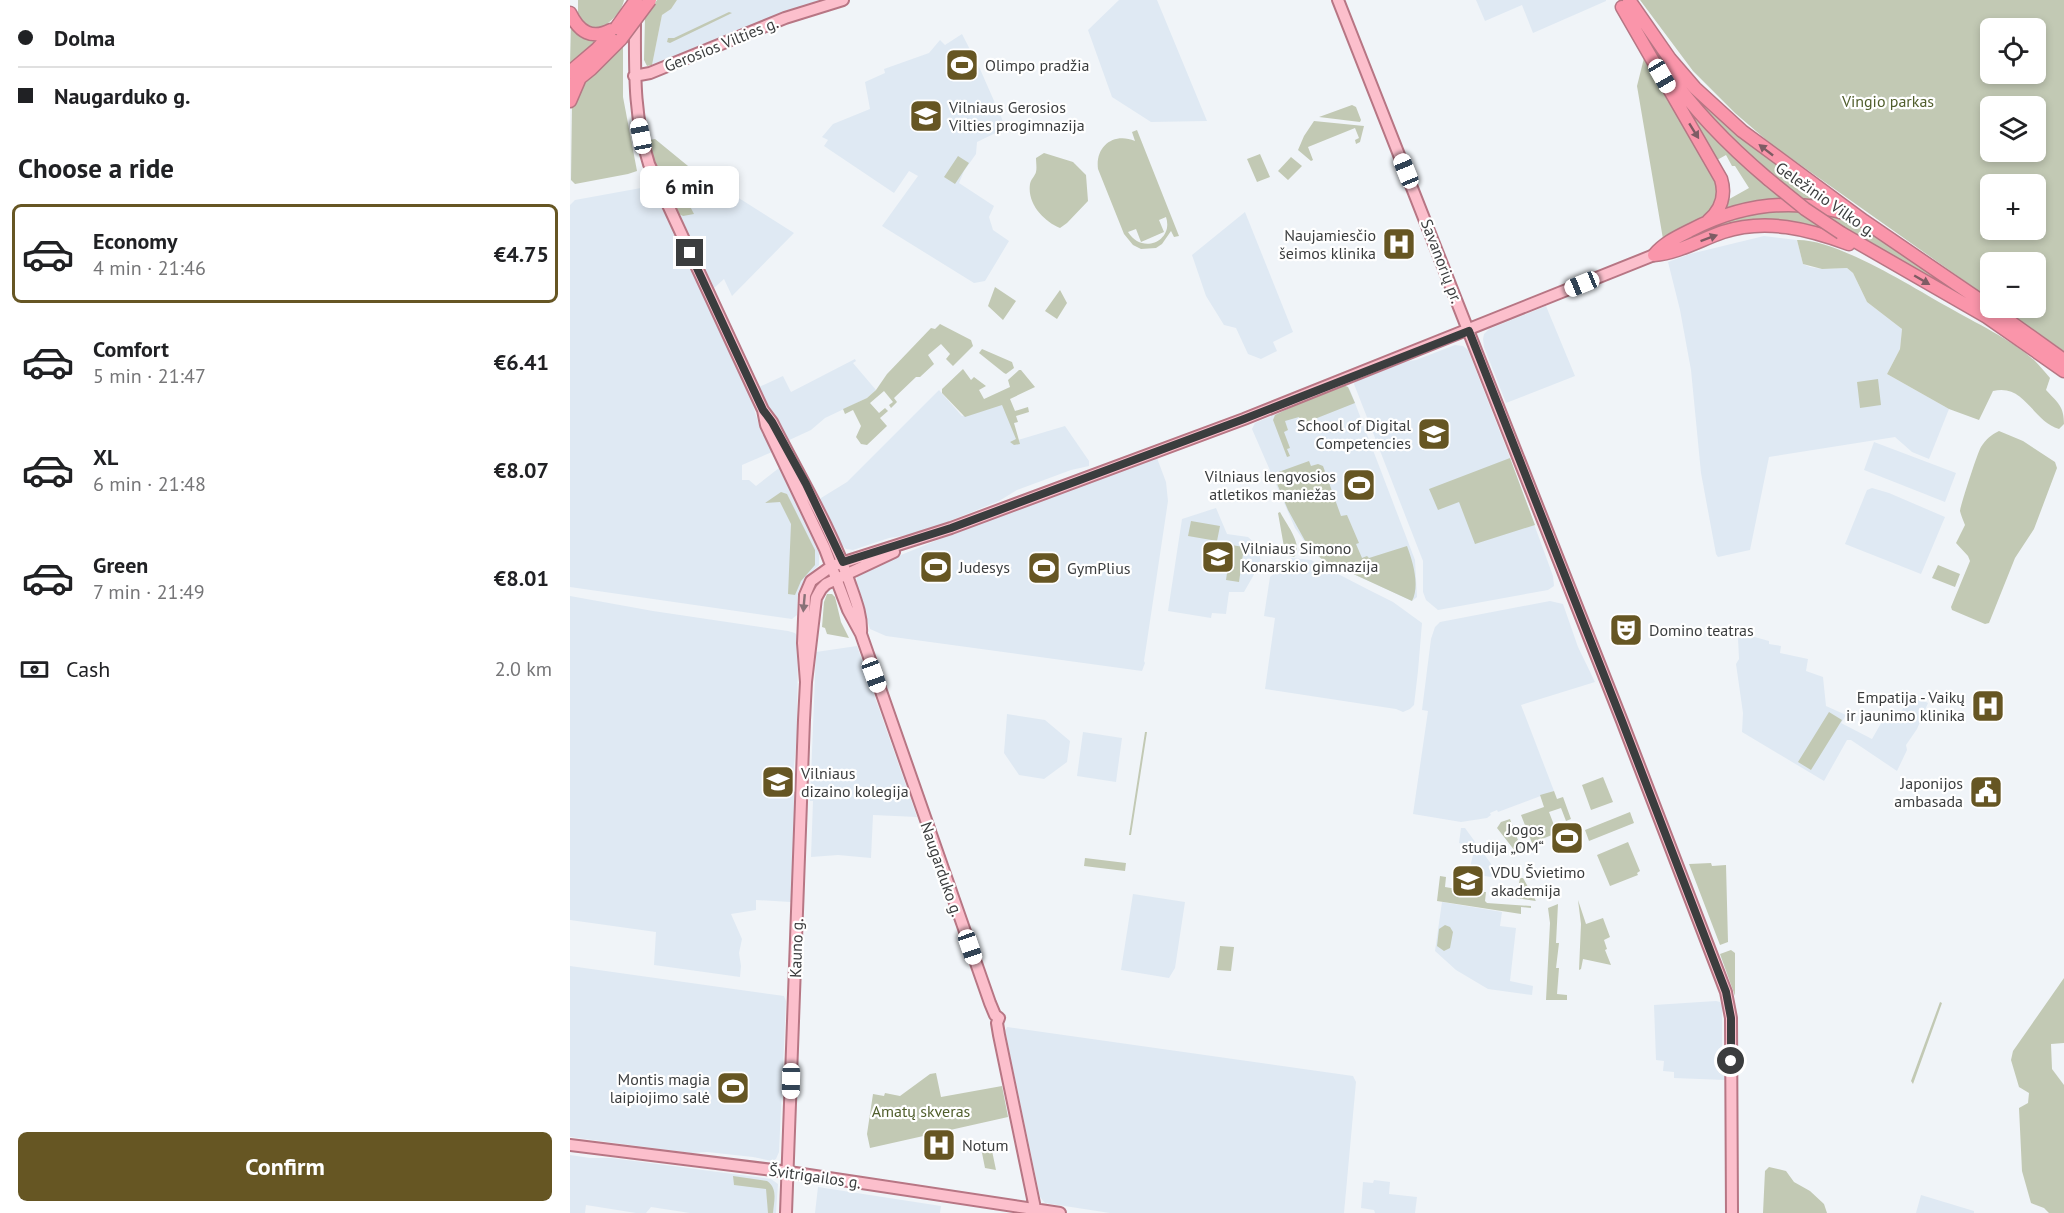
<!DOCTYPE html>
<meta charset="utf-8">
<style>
:root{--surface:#fff;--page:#f2f2f2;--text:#202124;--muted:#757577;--line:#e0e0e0;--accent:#665623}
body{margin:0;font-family:"PT Sans",sans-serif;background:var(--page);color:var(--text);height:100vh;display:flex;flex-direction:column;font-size:22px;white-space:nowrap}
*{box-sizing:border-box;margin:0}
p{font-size:20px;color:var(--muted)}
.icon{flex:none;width:33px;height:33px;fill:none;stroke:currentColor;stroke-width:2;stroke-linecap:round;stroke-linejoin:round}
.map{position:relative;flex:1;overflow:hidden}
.sheet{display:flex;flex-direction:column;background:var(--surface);width:570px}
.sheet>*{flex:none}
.banner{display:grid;align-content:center;height:132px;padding:0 18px;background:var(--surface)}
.buttons{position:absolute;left:1410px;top:18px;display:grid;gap:12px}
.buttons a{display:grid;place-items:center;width:66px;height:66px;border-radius:9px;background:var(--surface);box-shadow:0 3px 9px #0003;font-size:30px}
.end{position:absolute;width:27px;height:27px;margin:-14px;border:8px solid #3b3d3e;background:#fff;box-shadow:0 0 0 3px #fff}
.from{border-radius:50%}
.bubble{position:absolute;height:42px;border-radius:9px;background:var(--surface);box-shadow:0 3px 9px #0003;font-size:20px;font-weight:600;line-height:42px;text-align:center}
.car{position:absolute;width:18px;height:36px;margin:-18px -9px;border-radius:8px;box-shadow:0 0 4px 2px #0007;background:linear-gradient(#fff 24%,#345 0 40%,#fff 0 76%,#345 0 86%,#fff 0)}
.banner b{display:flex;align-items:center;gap:21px;height:57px;font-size:22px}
.banner b+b{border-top:2px solid var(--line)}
.banner i{width:15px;height:15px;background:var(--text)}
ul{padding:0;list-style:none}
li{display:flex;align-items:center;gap:18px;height:99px;margin:0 12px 9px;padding:0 6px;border:3px solid transparent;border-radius:9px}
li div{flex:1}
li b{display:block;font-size:22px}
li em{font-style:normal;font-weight:600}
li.selected{border-color:var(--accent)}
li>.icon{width:54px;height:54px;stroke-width:1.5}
h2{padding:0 18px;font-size:27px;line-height:72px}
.pay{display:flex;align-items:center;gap:15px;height:66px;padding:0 18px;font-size:22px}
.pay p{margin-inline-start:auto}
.cta{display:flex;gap:12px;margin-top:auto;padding:12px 18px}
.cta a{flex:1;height:69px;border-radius:9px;background:var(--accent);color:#fff;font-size:24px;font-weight:600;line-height:69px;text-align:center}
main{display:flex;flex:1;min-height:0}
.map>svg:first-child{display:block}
.built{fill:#dfe9f3}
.green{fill:#c2c9b4;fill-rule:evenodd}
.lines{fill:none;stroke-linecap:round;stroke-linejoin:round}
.major-casing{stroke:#b77684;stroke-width:14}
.highway-casing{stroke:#b77684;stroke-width:15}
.major{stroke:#fcbfcc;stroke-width:10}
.highway{stroke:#fa95aa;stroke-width:12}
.highway-bridge-casing{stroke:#b77684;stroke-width:15;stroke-linecap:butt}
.highway-bridge{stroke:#fa95aa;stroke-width:12}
.oneway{fill:#7e5c64}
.oneway2{fill:#887177}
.route{stroke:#3b3d3e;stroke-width:8}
.labels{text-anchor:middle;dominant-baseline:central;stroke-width:4.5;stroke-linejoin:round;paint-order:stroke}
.street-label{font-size:16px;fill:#3b3d3e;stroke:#fff}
.poi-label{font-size:16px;fill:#3b3d3e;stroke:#fff;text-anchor:start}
.park-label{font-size:16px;fill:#505e2c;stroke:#fff}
</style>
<main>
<section class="sheet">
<div class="banner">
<b><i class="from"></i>Dolma</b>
<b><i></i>Naugarduko g.</b>
</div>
<h2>Choose a ride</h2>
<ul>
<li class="selected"><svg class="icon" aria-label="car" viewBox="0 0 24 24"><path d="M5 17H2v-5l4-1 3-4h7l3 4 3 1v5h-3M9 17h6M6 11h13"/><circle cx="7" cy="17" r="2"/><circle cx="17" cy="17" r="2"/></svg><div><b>Economy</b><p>4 min · 21:46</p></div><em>€4.75</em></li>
<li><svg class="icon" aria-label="car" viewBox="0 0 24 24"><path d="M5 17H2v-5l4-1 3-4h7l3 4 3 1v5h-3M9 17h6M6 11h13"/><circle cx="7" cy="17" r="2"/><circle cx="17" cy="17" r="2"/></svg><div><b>Comfort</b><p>5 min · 21:47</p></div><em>€6.41</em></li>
<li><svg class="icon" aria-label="car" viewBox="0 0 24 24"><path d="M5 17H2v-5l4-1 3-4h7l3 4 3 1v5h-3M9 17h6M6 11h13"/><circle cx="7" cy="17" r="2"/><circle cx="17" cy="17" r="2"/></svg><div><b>XL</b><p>6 min · 21:48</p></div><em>€8.07</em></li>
<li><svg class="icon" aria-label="car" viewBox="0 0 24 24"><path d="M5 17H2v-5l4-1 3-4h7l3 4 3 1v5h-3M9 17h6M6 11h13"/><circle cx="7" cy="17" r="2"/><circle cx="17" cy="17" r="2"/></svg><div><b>Green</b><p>7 min · 21:49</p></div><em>€8.01</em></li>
</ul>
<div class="pay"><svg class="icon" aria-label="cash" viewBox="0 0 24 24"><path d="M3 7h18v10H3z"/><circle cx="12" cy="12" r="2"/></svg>Cash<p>2.0 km</p></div>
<div class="cta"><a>Confirm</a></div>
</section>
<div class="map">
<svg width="1494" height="1213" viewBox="0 0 1494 1213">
<rect width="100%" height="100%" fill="#f0f4f8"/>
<path class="built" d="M107,0H265L81,69L92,15L101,9Z
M549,0H587L637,121L581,122L542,97L518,30Z
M906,0H1036V1L963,33L952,5L915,21Z
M392,34L410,69L436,128L407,142L406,154L394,171L389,183L424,206L419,217L423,230L439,241L415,281L404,283L312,226L348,176L339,171L324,193L254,146L258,140L252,137L263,124L300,109L295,82L315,73L314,69L359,53L370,40L375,45Z
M85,139L115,164L224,233L162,296L154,279L144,288L86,163L80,143V140Z
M71,188L83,191L89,201L181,399L189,425L202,452L172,465V480H179L186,486L209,468L249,552V565L237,576L228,592L227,615L222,619L0,587V205L5,200Z
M675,212L723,332L703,342L707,351L691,359L678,354L666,328L654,325L636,296L622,255Z
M1194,236L1227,240L1233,264L1240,267L1252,269L1277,268L1283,273L1297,302L1332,329L1330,349L1317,374L1379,409L1359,459L1342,452L1325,437L1199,457L1180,550L1148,557L1146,554L1131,473L1121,370L1110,310L1098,262L1120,254Z
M976,306L1005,376L936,403L914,347L913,339L914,334L919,329Z
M885,345L893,346L898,350L940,458L983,576L984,586L978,590L868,610L856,600L853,592V561L784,384L785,381L832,362L846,360Z
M285,359L286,361L283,363L306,390L297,398L255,418L241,430L215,442L189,387L213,376L221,392Z
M773,385L778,387L780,390L845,560L847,597L842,601L753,560L739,548L725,528L682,429L685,423Z
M369,390L392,416L432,403L448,440L495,426L519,461V466L501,470L447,490L429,501L350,533L319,538L283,550L276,549L270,543L250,501L251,498L277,482Z
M1304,442L1386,473L1375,502L1294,470Z
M587,458L596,482L598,501L574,661L575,663L572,671L316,636L300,629L286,587L287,577L292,571L370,539Z
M1302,488L1319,493L1375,517L1351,574L1275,544L1297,490Z
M646,508L657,534L678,537L689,547L691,566L686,571L674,592H659L656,614L642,613L641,618L598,611L612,519Z
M722,558L741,560L799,590L823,602L852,623L848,671L844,705L840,709L833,712L826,709L695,689L705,618L694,616L700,577Z
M0,596L83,611L218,631L225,633L228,637L227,736L223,774L225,798L221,902L186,900V910L161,914L172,939L169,953L171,966L170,977L84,965L86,932L0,920Z
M980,601L993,604L1008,647L1025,682L951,705L984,791L928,812L927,810L920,813L921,815L917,818L891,822L843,814L858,711L852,710L861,639L865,627L870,622Z
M1181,636L1199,641V644L1211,646L1210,653L1238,659L1236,671L1253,677L1256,706L1276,715L1271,723L1302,739L1318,711L1331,713L1339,694L1358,703L1347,729L1336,745L1337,750L1327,771L1281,740H1277L1254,781L1172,732L1173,713L1166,664L1169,659L1168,638Z
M287,646L347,817L303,815L301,858L268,855L241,857L243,801H240L246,652Z
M437,714L475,720L500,741L497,762L474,779L449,775L434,753Z
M513,732L552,738L546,782L507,776Z
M891,828H895L927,872L926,875H922L921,877L903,874V872L899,871L903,855L895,853L896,845L889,843Z
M563,894L615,902L605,968L599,978L551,970Z
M872,902L932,912L930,926L946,928L940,981L963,986L962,995L918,989L886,970L865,951Z
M0,966L214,996L216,1001L209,1152L206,1159L202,1161L183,1157L137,1152L121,1153L0,1137Z
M1146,1001L1150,1002L1152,1006V1071L1155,1073V1080L1104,1078V1072L1093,1071L1094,1061L1086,1060L1084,1005Z
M437,1027L783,1076L786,1082L774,1213H540L475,1203L470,1197L435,1031Z
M0,1155L20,1158H41L201,1179L208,1184L206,1213H120L81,1207L76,1213H66L16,1205L15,1213H0Z
M804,1180L820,1182L819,1194L847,1197L845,1213H805L804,1210L791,1208L793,1182L803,1183Z
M248,1187L371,1206L370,1213H245Z
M1351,1195L1404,1211V1213H1346Z"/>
<path class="green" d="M8,0H54C52,12 39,24 28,30L14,26L8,15Z
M87,0H107L101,9L92,15L82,65L77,66L74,60L75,17Z
M1052,0H1055L1093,55L1270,207L1233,201L1183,162L1103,77L1070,30Z
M1070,0H1494V351L1432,308H1466V262H1420V299L1201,144L1165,113L1123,71ZM1420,28H1466V74H1420ZM1420,106H1466V152H1420ZM1466,184V230H1420V184Z
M159,12L162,13L100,43L97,42L98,38H104Z
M1,23L32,38L0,66Z
M53,44V97L67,171L58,174L5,184L1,180L2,103L9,87Z
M1075,54L1149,186L1145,209L1133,218L1093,239L1067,86Z
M1109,96L1213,196L1212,198L1215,201L1182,202L1150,210L1154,202L1179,188L1165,166H1162L1156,155L1147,160Z
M782,105L786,107L791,120L790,122L749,117Z
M744,121L794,126L790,142L786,144L785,140L789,138L785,128L738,147L743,160L741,161L728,150L734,136Z
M567,130L609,236L604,237L601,231L592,244L586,248L571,249L563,245L554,234L528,169C525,146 544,132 565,141L562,132ZM596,217C604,241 572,255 558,232L566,229L571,242L594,232L589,220Z
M85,139L118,166L103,173L124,214L113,216L109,214C100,194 80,162 80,140Z
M474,153L503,162L516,175L518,201L497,223L490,228C474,221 457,204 460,184C461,179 465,176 466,172C467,168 466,162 466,158Z
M690,154L700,177L687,182L677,159Z
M388,156L399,163L385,184L374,177Z
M721,157L732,166L718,180L708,171Z
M1226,209L1271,236L1208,221L1096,250L1140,225L1179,211Z
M1246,211L1280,219L1426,318Z
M1227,240C1267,239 1342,287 1378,307C1404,322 1444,341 1465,361C1470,366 1475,372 1480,378L1476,390C1488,403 1494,406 1494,424L1489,429C1462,421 1455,383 1423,391L1409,420L1379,409L1317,374L1330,349L1332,329L1297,302L1283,273L1277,268L1252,269L1233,264Z
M425,287L446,301L433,320L418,306Z
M490,290L497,303L487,319L475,311Z
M370,324L401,340L403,346L383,366L376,359L380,354L371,344L358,355L364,364L350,377H346L324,398L327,402L321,408L319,405L323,402L314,391L300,403L309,413L315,408L318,411L310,418L317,426L297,445L291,444L286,437L291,426L283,410L275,414L273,409L297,398L306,390L317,374L361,328L365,329Z
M412,349L442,362L444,368L436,374L434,373L409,353Z
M393,369L401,380L404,377L416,386L409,390L414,399L440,387L438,380L449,370H451L465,387L440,399L445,411L458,407L459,412L446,416L448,422L444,423L450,444L444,445L440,442L446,439L432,405L395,417L372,393V389Z
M1308,379L1311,405L1290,408L1287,382Z
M773,385L778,387L785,403L732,424L729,417L715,421L718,430L714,432L720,448L717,449L720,456L717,457L703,420L705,415L736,400Z
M1429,431L1453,441L1485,462L1487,468L1464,529L1445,558L1419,623L1415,624L1382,610L1381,607L1400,561L1398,556L1386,543L1395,525C1393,520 1391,515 1390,511C1390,507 1408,451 1411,447C1416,439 1421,435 1429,431Z
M940,458L965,525L905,544L889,502L868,510L859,489Z
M739,461L741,466L748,464L753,466L771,516L777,515L789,543L786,544L792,558L797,556L799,558L837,546C843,562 850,586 842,601L753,560L739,548L718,510L703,474Z
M211,492L217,494L245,550V565L231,581L225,595L218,594L221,524L210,502L195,503Z
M710,512C716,524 734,545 724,557L719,556L714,547L708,513Z
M621,521L650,526L647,541L618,536Z
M661,545L674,547L669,582L656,580Z
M1368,565L1390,574L1385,587L1362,578Z
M257,594H262L265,597L271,622L279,638L257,634L255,628L252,627L254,602Z
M1259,712L1272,720L1241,770L1228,762Z
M575,732H577L561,835H559Z
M1033,777L1043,802L1021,810L1012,785Z
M984,791L987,799L993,797L1001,819L996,821L991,808L979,812L987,833L962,843L951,815L974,807L970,795Z
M1060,812L1064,823L1019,841L1015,830Z
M940,819L951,848L945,851L927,828L931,822Z
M1058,842L1070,871L1067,873L1068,875L1040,886L1027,855Z
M515,858L556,863L555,871L514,866Z
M1141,863L1142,866L1156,865L1158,942L1150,945L1119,864Z
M870,876L876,877L875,887L898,891L899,885L914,888L913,892H916L915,901L917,903L961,906V908L951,907V914L867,901Z
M950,878H953L966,901L946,898Z
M1008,900L1016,924L1033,918L1040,937L1034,940L1037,949L1035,950L1041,965L1013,959L1011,969L1009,970L1011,924Z
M988,904L986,943H989L986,968H989L987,994L997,995V1000H976L980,923L978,908Z
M875,925L880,927L883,932L880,948L874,951L867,946L869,929Z
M650,946L664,947L661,971L647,970Z
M1161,950L1165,953V996L1150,954Z
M1494,978V1043L1481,1044L1482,1069L1494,1085V1213H1479L1474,1208L1461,1203L1452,1171L1449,1108L1458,1103L1459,1093L1449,1087L1441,1060L1443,1051Z
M1370,1002L1372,1003L1343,1084L1341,1081Z
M366,1073L371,1097L432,1086L438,1117L300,1148L297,1134L303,1094L314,1096L315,1093L330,1096L360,1074Z
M421,1146L426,1170L415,1168L411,1148Z
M1199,1167L1216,1171L1224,1182L1240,1191L1254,1204L1257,1213H1193L1195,1171Z
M163,1176L197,1181C208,1188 204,1201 203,1213H198L196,1189L164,1185Z"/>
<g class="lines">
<g class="major-casing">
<path id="major" d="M768,0L1052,721L1156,992L1161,1018L1162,1213
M65,18C65,69 63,114 79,164L193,410L202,422C229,476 261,527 280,584C286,601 292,616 291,633
M64,76L80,73L215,18L273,0
M193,410L196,425L255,549L278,610L291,634L420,1003L425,1015L429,1018L427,1023L429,1035L466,1213
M236,682L233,643L235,595L241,581L262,566L381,528L674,419L1084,255
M0,1145L219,1172L490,1213
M216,1213L234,720L236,682L246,598L251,589L256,584L324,552"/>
</g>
<g class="highway-casing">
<path id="highway" d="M1059,0L1100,59L1125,88L1172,131L1294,221L1420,307
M1052,7L1151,179C1156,195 1151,210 1138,221
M0,13C9,32 22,40 41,30
M1096,70C1125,112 1159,146 1198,179
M0,72L27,49L46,28
M0,86L21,69L51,39
M0,101L9,80
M1271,233L1417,317L1494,371
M1084,255C1108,253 1130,240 1153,232C1196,218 1238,229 1279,244
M1084,255C1094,243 1107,237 1121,230C1173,203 1225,197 1281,215
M1421,308L1494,360"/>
</g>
<use href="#major" class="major"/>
<use href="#highway" class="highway"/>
<g class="highway-bridge-casing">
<path id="highway-bridge" d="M46,28L66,0
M51,39L80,0
M1198,179L1235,209L1271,233"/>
</g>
<use href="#highway-bridge" class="highway-bridge"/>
</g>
<defs><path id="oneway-solid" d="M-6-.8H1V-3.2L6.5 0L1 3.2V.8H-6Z" transform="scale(1.5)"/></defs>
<g class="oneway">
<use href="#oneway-solid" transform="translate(1124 131) rotate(58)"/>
<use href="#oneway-solid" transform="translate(1196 150) rotate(-142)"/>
<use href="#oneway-solid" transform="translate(1139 238) rotate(-20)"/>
<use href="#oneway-solid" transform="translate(1352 280) rotate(30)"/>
</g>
<use class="oneway2" href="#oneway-solid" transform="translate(234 603) rotate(95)"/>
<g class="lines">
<path class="route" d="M120,253L193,410L202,422L236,484L273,562L381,528L674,419L899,331L1052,721L1156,992L1161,1018V1061"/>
</g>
<defs>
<g id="stadium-square" transform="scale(1.725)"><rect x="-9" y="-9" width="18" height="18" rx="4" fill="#665623" stroke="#fff"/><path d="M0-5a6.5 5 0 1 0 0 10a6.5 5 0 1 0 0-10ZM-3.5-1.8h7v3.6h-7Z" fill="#fff"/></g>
<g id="school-square" transform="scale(1.725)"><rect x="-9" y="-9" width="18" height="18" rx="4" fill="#665623" stroke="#fff"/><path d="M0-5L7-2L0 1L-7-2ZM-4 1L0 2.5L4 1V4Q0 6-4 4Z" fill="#fff"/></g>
<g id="hospital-square" transform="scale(1.725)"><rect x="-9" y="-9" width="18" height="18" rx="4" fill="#665623" stroke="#fff"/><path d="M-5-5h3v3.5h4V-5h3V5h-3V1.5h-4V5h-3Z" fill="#fff"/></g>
<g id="university-square" transform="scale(1.725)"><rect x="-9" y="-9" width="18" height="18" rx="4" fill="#665623" stroke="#fff"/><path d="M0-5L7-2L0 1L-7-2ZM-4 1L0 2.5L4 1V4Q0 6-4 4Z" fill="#fff"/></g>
<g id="theatre-square" transform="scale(1.725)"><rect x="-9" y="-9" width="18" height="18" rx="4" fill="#665623" stroke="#fff"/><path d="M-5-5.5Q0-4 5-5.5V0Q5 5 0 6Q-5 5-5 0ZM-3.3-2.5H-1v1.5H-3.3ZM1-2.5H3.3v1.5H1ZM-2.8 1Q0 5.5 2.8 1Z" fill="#fff"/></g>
<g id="civic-square" transform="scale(1.725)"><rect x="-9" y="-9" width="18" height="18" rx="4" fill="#665623" stroke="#fff"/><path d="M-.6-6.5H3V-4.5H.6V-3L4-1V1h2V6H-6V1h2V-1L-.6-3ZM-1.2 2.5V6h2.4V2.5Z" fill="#fff"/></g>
</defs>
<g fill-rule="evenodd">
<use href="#stadium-square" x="392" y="65"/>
<use href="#school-square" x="356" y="116"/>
<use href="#hospital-square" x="829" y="244"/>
<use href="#university-square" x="864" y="434"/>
<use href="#stadium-square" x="789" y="485"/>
<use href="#school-square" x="648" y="557"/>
<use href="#stadium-square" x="366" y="567"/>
<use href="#stadium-square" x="474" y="568"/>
<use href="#theatre-square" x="1056" y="630"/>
<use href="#hospital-square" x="1418" y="706"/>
<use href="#university-square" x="208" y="782"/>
<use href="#civic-square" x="1416" y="792"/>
<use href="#stadium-square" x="997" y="838"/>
<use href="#university-square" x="898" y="881"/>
<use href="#stadium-square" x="163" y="1088"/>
<use href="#hospital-square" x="369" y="1145"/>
</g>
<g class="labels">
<g class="street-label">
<text transform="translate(151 44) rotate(-22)">Gerosios Vilties g.</text>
<text transform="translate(1256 199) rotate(35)">Geležinio Vilko g.</text>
<text transform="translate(872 261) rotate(69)">Savanorių pr.</text>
<text transform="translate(372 869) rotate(71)">Naugarduko g.</text>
<text transform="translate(226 948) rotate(-88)">Kauno g.</text>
<text transform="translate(245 1176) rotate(8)">Švitrigailos g.</text>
</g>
<g class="poi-label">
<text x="415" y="65">Olimpo pradžia</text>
<text x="379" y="107">Vilniaus Gerosios<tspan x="379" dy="18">Vilties progimnazija</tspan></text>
<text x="806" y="235" text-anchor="end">Naujamiesčio<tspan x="806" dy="18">šeimos klinika</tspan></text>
<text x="841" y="425" text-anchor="end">School of Digital<tspan x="841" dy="18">Competencies</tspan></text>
<text x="766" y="476" text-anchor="end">Vilniaus lengvosios<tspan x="766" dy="18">atletikos maniežas</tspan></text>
<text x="671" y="548">Vilniaus Simono<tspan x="671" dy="18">Konarskio gimnazija</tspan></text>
<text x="389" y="567">Judesys</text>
<text x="497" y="568">GymPlius</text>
<text x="1079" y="630">Domino teatras</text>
<text x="1395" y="697" text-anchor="end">Empatija - Vaikų<tspan x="1395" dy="18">ir jaunimo klinika</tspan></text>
<text x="231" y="773">Vilniaus<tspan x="231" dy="18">dizaino kolegija</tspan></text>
<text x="1393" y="783" text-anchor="end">Japonijos<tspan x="1393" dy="18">ambasada</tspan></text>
<text x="974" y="829" text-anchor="end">Jogos<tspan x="974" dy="18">studija „OM“</tspan></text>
<text x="921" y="872">VDU Švietimo<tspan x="921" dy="18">akademija</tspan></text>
<text x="140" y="1079" text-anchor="end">Montis magia<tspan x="140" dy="18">laipiojimo salė</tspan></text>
<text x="392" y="1145">Notum</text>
</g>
<g class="park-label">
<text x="1318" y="101">Vingio parkas</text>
<text x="351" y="1111">Amatų skveras</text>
</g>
</g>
</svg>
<div class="buttons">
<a><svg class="icon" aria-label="locate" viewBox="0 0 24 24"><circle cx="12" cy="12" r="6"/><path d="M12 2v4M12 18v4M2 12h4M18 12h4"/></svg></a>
<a><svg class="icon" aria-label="layers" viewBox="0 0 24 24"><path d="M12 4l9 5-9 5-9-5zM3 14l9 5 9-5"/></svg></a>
<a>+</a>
<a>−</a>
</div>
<i class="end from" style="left:1161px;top:1061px"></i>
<i class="end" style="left:120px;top:253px"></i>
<div class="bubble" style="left:70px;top:166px;width:99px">6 min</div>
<i class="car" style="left:1092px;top:76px;rotate:150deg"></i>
<i class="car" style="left:71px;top:136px;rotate:349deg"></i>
<i class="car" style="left:836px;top:171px;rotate:338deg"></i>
<i class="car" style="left:1012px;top:284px;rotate:248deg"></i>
<i class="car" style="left:304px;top:675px;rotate:160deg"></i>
<i class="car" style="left:400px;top:947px;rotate:161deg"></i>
<i class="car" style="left:221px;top:1081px;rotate:181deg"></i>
</div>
</main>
